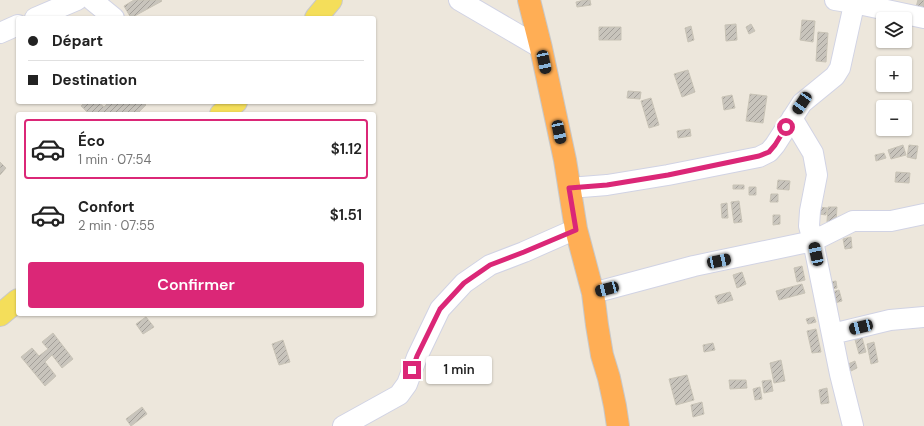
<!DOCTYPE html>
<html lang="fr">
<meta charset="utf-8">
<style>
:root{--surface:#fff;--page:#f2f2f2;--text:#222;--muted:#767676;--line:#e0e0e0;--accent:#db2777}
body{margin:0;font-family:"DM Sans",sans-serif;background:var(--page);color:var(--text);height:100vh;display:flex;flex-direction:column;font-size:15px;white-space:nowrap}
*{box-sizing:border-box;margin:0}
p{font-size:13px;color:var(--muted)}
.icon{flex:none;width:22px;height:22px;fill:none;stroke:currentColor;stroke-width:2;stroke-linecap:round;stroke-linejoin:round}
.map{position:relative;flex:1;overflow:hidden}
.details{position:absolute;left:16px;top:112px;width:360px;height:204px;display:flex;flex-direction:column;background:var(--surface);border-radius:4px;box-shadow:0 1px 3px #0004}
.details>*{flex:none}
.banner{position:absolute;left:16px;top:16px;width:360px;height:88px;border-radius:4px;box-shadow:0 1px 3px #0004;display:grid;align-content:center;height:88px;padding:0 12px;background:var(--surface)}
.fabs{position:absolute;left:876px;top:12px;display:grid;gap:8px}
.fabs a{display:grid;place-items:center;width:36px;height:36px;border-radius:4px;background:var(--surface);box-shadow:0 1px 3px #0004;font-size:20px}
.end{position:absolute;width:18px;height:18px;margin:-9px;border:5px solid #db2777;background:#fff;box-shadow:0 0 0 2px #fff}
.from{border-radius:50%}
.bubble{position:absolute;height:28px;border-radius:4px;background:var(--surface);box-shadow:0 1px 3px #0004;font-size:13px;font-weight:600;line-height:28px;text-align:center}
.car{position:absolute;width:12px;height:24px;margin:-12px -6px;border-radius:5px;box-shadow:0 0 3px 1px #0007;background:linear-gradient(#222 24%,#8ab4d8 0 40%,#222 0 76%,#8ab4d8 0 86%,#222 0)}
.banner b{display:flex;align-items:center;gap:14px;height:38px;font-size:15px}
.banner b+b{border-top:1px solid var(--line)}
.banner i{width:10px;height:10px;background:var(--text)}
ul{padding:7px 0 0;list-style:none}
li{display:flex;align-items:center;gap:12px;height:60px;margin:0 8px 6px;padding:0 4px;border:2px solid transparent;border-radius:4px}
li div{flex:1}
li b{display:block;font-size:15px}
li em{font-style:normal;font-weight:600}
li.selected{border-color:var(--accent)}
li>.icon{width:36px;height:36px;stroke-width:1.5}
.cta{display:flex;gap:8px;margin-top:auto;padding:8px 12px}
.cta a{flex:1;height:46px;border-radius:4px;background:var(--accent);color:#fff;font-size:16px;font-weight:600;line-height:46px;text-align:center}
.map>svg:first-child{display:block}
.building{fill:url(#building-hatch);stroke:#c8c3b6}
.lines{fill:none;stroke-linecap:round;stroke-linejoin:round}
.minor-casing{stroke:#d1d3e4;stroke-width:22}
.major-casing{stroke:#c8c8c8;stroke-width:24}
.highway-casing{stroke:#c8c8c8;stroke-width:24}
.minor{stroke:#fff;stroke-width:20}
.major{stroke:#f4de5a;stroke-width:22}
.highway{stroke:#ffae55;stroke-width:22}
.route{stroke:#db2777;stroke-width:5}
</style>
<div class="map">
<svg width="924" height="426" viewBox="0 0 924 426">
<defs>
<pattern id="building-hatch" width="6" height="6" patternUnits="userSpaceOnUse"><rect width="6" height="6" fill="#c8c4bc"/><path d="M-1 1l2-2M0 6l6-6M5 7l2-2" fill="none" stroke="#a39f99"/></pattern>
</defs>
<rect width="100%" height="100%" fill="#ede7dc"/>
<path class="building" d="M134,0H161L162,1L131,18L124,6Z
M585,0H590L591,5L577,7L576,2Z
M918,0H924V9L916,7Z
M802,20L815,21L813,42L800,40Z
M736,24L737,40L726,41L725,25Z
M751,24L755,31L749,34L746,27Z
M691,26L694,40L688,42L685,28Z
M599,27H621V40H599Z
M818,32L828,33L826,62L816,61Z
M688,70L695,92L682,97L674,74Z
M628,91L641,92L640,99L627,98Z
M750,94L767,96L763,123L746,121Z
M732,95L735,108L724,110L722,97Z
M651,98L659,125L649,128L641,101Z
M85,102H98L104,107L109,102H143L146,105L137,114H89L81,106Z
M690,129L691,136L678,138L677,131Z
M903,145L906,155L891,159L888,150Z
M909,145L918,146L916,159L907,157Z
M884,153L886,158L876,161L875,155Z
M0,162L6,168L0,175Z
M896,172L910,173L909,183L895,182Z
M778,180L790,181L789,190L777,189Z
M733,185H744V189H733Z
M749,187H756V195H749Z
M771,194H778V202H770Z
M739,201L742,222L734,223L731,202Z
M727,203L728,218H722L721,204Z
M819,207L827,208L826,215L819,214Z
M828,207H837L836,222H827Z
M773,215H780V224L773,225Z
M851,237L852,248L845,249L843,239Z
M802,266L805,280L797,282L794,268Z
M742,272L746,284L737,288L733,275Z
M836,281L837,288L826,290L825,283Z
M802,284L805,293L779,300L776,291Z
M839,290L842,301L831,304L828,293Z
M730,292L733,300L718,304L715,296Z
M146,317L154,327L143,334L136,324Z
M814,317L816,322L808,324L806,319Z
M816,329L821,352L812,353L807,331Z
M53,333L73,359L62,368L52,355L45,362L56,376L45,386L21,357L32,348L39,356L48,349L42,342Z
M861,334L866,352L859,354L854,336Z
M283,340L290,362L279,365L272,344Z
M874,342L878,362L871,364L867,344Z
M713,343L715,350L704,352L703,345Z
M781,360L785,381L774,383L770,363Z
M855,361L857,368L851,371L848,364Z
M687,375L694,400L676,405L669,379Z
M729,380H746L747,388L730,389Z
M771,380L773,391L764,393L762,381Z
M760,387L762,399L755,400L753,389Z
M827,388L829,403L821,404L819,390Z
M702,402L704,414L693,417L691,405Z
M142,407L147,414L131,426L126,419Z"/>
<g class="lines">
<g class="minor-casing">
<path id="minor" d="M92,0L114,18
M459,0L541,48
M835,0L854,3L924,18
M35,18L77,0
M0,33L18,25
M792,118L813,153L817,175L810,211L809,226L813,241L840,374L853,426
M569,188L607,185L668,175L759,157L769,152L775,145L802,103L835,76L840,68L855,0
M593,293L694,266L813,241L853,221H891L924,214
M832,334L890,320L924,317
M343,426L399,395L407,384L417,357L440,309L464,283L490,265L524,252L576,229"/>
</g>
<g class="major-casing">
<path id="major" d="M316,18L331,0
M221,114L236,102
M0,315L18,300"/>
</g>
<g class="highway-casing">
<path id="highway" d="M529,0L541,48L565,160L576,229L593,293L597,325L602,355L609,378L615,406L618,426"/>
</g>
<use href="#minor" class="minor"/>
<use href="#major" class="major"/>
<use href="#highway" class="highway"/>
</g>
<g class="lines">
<path class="route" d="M412,370L417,356L440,309L464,283L490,265L524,252L576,230L569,188L607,185L668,175L759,156L769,152L775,145L786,127"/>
</g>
</svg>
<div class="fabs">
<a><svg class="icon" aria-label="layers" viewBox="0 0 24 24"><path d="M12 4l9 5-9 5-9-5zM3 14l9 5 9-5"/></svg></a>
<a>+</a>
<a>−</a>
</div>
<i class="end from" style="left:786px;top:127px"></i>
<i class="end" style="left:412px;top:370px"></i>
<div class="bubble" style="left:426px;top:356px;width:66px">1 min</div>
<i class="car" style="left:544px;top:62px;rotate:168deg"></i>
<i class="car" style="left:802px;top:103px;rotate:214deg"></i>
<i class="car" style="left:559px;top:132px;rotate:168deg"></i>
<i class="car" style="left:816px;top:254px;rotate:348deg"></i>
<i class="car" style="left:719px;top:261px;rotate:78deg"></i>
<i class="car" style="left:607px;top:289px;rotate:255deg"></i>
<i class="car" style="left:861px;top:327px;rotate:256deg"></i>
<div class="banner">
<b><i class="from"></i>Départ</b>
<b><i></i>Destination</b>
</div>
<section class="details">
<ul>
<li class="selected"><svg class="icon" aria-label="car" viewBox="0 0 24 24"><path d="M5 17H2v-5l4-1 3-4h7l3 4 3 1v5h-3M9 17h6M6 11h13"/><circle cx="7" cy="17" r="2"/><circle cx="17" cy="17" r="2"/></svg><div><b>Éco</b><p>1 min · 07:54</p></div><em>$1.12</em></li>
<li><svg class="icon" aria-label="car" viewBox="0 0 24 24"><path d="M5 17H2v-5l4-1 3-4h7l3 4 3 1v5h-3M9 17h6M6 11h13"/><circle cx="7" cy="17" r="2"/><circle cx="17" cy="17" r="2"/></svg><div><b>Confort</b><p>2 min · 07:55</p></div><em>$1.51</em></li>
</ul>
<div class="cta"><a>Confirmer</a></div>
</section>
</div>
